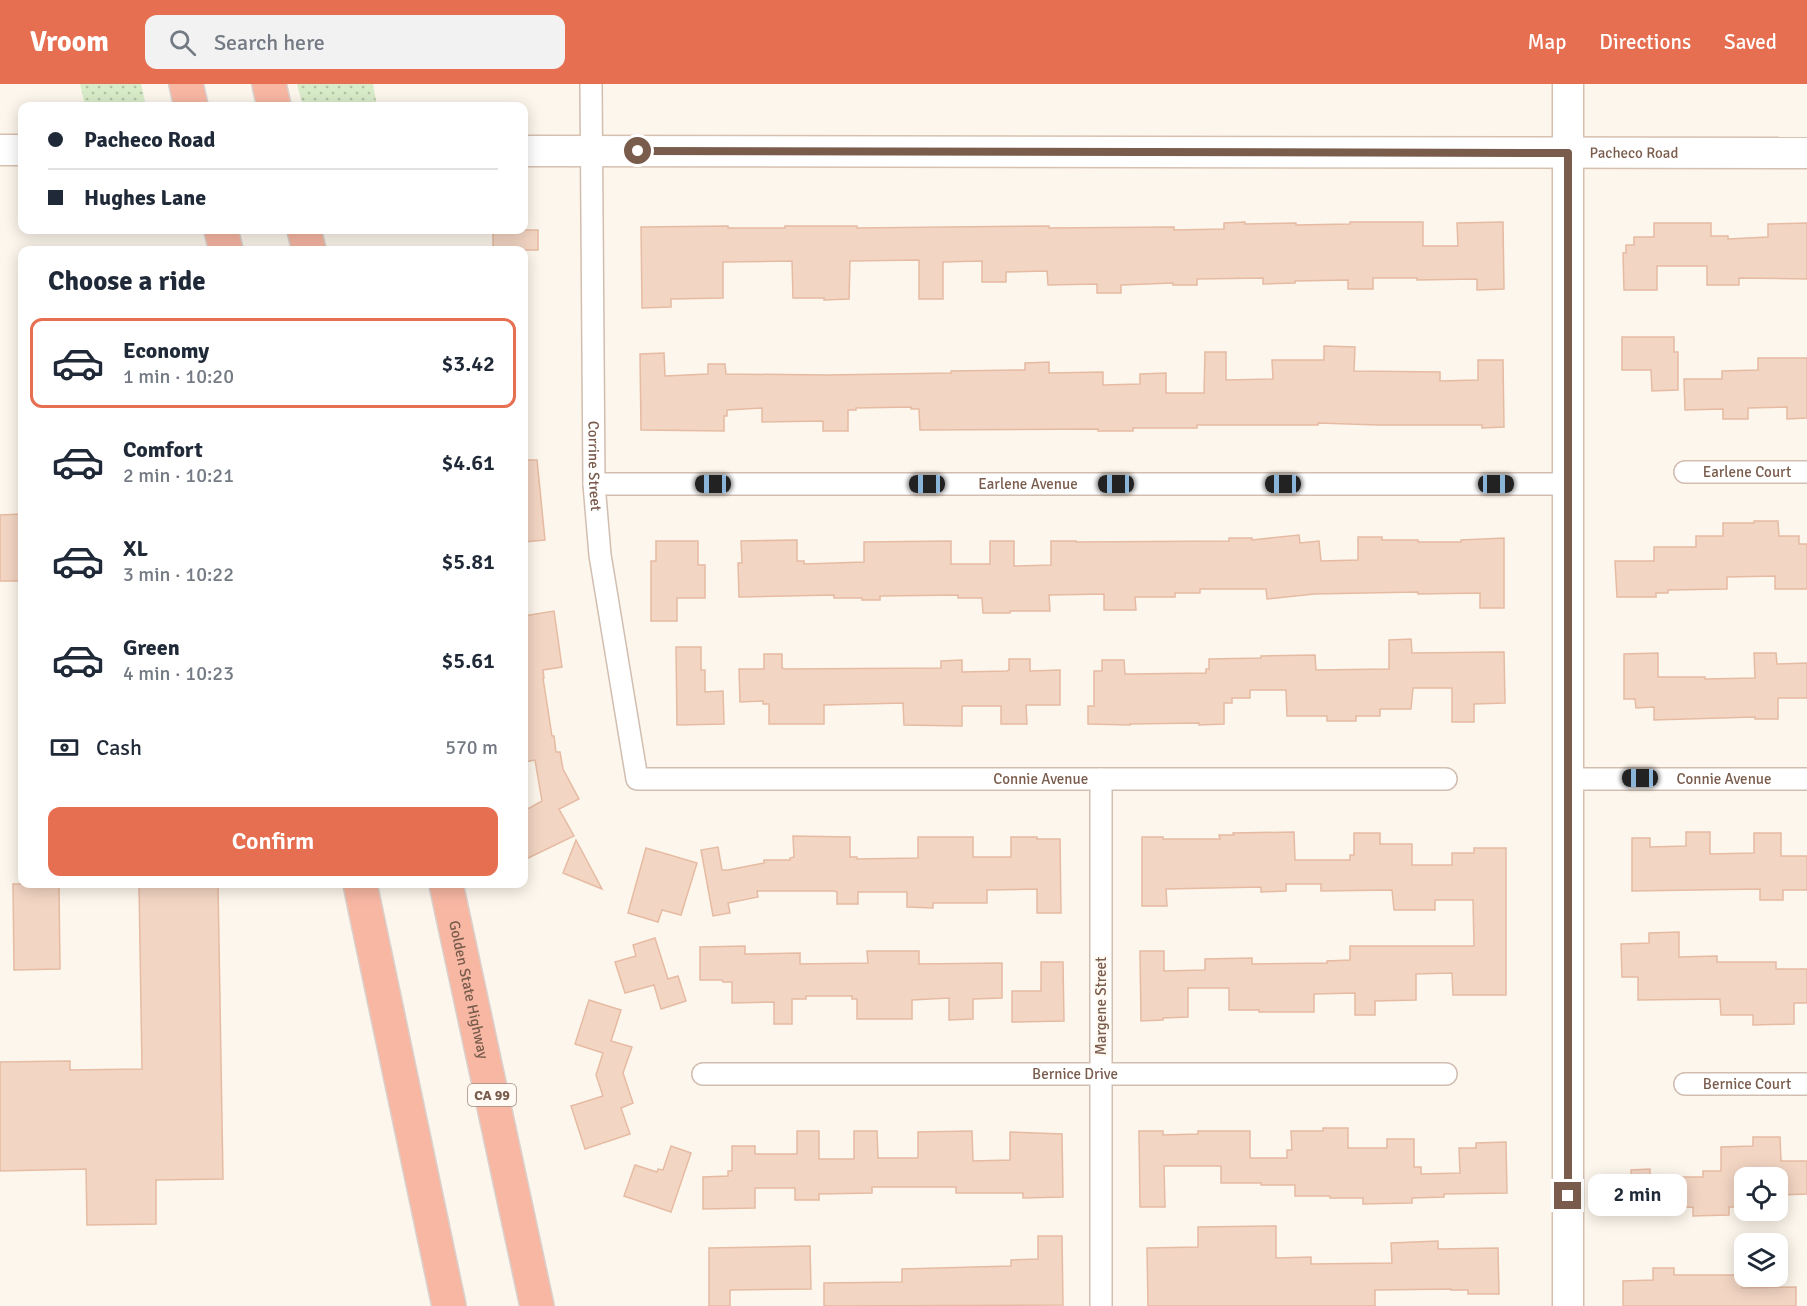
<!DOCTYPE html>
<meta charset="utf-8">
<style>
:root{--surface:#fff;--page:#f2f2f3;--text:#1f2937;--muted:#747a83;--line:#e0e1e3;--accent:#e76f51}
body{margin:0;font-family:Signika,sans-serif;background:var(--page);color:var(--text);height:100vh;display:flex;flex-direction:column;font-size:22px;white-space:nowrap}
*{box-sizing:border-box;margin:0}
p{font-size:20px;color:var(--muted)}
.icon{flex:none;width:33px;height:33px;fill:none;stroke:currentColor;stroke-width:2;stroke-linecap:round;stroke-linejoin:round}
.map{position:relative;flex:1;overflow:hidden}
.side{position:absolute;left:18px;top:162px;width:510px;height:642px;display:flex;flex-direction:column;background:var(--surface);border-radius:12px;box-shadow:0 3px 15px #0003}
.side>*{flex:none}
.hud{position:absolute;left:18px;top:18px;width:510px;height:132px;border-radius:12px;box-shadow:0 3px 15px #0003;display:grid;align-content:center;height:132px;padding:0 30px;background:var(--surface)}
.controls{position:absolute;left:1734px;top:1083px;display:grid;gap:12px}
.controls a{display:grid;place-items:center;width:54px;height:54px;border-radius:12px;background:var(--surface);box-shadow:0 3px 15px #0003;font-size:30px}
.end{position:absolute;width:27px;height:27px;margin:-14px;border:8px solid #7a5c4d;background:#fff;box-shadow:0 0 0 3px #fff}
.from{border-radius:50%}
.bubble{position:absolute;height:42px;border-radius:12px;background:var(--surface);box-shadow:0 3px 15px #0003;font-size:20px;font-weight:600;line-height:42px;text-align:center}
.car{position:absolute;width:18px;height:36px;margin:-18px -9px;border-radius:8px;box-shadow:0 0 4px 2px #0007;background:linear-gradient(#222 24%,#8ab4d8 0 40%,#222 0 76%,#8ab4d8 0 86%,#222 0)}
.hud b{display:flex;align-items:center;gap:21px;height:57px;font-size:22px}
.hud b+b{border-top:2px solid var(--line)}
.hud i{width:15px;height:15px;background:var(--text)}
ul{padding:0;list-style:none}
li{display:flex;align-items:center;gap:18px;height:90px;margin:0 12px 9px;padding:0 18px;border:3px solid transparent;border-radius:12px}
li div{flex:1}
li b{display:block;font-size:22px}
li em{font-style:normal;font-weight:600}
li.selected{border-color:var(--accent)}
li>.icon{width:54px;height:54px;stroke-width:1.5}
h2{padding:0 30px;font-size:27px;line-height:72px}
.pay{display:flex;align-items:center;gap:15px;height:66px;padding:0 30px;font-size:22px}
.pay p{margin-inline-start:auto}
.cta{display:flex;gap:12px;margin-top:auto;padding:12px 30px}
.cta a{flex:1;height:69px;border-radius:12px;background:var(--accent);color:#fff;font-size:24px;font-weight:600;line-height:69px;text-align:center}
header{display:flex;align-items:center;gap:36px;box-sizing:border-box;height:84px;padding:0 30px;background:var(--accent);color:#fff}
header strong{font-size:28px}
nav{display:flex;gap:33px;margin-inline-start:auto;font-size:21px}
.search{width:420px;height:54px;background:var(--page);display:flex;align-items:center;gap:15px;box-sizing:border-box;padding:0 21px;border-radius:12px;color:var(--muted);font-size:22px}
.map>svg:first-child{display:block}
.grass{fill:url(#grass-dots)}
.building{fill:#f3d5c3;stroke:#e6bba3;stroke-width:1.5}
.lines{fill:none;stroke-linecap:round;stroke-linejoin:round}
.street-casing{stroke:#d1beb0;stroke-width:24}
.secondary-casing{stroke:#d6c0b0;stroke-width:33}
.highway-casing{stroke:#dad1cd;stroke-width:36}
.street{stroke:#fff;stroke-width:21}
.secondary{stroke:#fff;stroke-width:30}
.highway{stroke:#f7b7a3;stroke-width:33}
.route{stroke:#7a5c4d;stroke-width:8}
.labels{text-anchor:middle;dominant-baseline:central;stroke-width:5;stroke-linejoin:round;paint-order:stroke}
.shield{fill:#fffaf3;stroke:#a28b7f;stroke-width:1.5}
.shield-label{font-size:14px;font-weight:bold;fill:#7a5c4d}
.street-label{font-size:15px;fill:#7a5c4d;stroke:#fffaf3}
</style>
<header>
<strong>Vroom</strong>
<div class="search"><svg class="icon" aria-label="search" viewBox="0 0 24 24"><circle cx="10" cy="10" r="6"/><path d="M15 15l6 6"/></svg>Search here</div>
<nav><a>Map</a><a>Directions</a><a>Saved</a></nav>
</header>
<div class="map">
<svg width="1807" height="1222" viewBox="0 0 1807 1222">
<defs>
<pattern id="grass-dots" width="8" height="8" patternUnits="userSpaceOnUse" patternTransform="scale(1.5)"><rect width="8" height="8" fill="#d8ecc9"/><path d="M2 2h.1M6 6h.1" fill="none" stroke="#b4c2a5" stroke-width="1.8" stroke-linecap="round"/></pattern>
</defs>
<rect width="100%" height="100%" fill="#fdf6ec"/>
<path class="grass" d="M80,0H141L146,22H85Z
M297,0H373L377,22L302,19Z"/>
<path class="building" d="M1245,138V140L1296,139V141L1350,140V138H1423V162H1458L1457,139L1503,138L1504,205L1477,206V195L1417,196V194H1373V205H1348V196L1295,197V199L1263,200V194L1197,195V201H1173V199L1121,201V209H1097V200L1048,201L1047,187L1006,188V198H982V177L943,178V215H919V176L850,177L849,215L824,216V214H793L792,177L723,178V214L671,215V223L642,224L641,143L728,142V144H785V142H857V144L1049,142V144L1174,143V146L1224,145V139Z
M1654,139H1711V152H1728V155L1768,153V140L1807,139V195L1739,194V201H1707V182H1657V206H1624L1623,169H1626V161H1634V153H1654Z
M493,146H538V166H493Z
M1622,253H1674V268H1678V306L1652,307L1651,286H1622Z
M1324,262L1355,263L1354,287L1440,288V297L1478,296V276H1503L1504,343L1482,344V341H1378L1318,339V341H1197V344H1133V347H1098V345L920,346L919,325H911V323L856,324V326H848V347H823V337L762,338V324L727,326V332H724V347L641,346L640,270L664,269L665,292L708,290V280H725L726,290L827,291L951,289V287L1025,286V279L1049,278V289L1103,288V301L1140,300V290L1166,289V309H1204L1205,268H1226V296L1273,295L1272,276H1324Z
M1758,274H1807V334L1787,335V323L1748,324V335H1723V325L1685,326L1684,295H1722V287L1758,286Z
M524,376H537L545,456L524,458Z
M22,430V497H0V431Z
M1754,437H1778L1779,452H1799V460H1807V505H1775V492L1727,493V505L1668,506V509H1656V513H1617L1615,477H1654V463H1696V452H1723V439H1754Z
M1299,451L1300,459L1319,457L1321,477L1358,476V453H1382V456H1418V458H1461V456L1504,454V524H1480V509L1418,510V508L1314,510L1267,515L1266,505H1200V509H1175V513H1135L1136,526H1104V510L1049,511L1050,527H1010V529H983L982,514H958V511L880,512V516H862V514H834V511L739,513L738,479H742L741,457L797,456V477H804V480L864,478V458L951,457V480H990V457H1014V482L1051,481V457H1076V458L1229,457V454H1252V456Z
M656,457H698V481H705V514H677V537H651V477H656Z
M554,527L562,583L543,586L544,594H543L552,652H554L556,668H560L563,685L579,715L559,725L574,752L524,776V727L542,717L535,676L524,678V532Z
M1411,555L1412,569L1504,568L1505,619L1474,620V638H1452V604H1413L1411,625H1380V632H1356V637H1327V632H1287L1286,606H1250V614H1232V619H1224V640L1199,641V639L1130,640V641L1088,640V622H1094V587H1102V576H1124L1125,590H1130L1206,589V585H1209V575L1261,574V572L1315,571L1316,586L1389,585V556Z
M676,563H701V586H705V608L723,607L724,640L677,641Z
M1658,569V593H1705V595L1755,594L1754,569H1776L1777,580L1807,579V614H1778V635H1755V633L1654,636V623L1636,624L1635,615H1624V570Z
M764,570H782V584L785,585L941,584V577L962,576V588L1007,587L1009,586V575H1030V587L1060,586V621H1026L1027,640H1001V622H962V642L904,641L903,619L824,621V640H769V620H763V617L740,618L739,585H764Z
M1294,748L1295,776H1350V771H1354V749H1380V760H1412V781H1452V769H1474V764H1506V911H1453L1452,889L1416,890V916L1375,917V931H1355V909L1314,910V928H1259V926H1229V904H1188V933L1163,934V936L1141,937L1140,867H1164V887L1205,886V875L1252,874V880L1327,879V877L1350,876V862H1474L1473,816H1435V826H1394L1392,806L1321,807V800H1286V807L1261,808V803L1166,805L1167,822H1142V753H1163V755H1220L1219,751H1234L1233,749Z
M1686,748H1710V770L1754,769V749H1781V772H1807V806H1783V816H1760V805L1632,807V754H1650V763L1686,762Z
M793,752L850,753V773H857V775L918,774V753H973V773H1011V753H1037V755H1060L1061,829H1037V805L987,806V819H933V824L907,823V808H858V820H837V808L835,807H757L758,813L728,819L730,829L713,832L701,766L718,763L722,786H728L764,779V776H790V774L794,773Z
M576,756L602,805L563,789Z
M646,764L697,779L681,831L662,826L658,838L628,829Z
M13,800H59L60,885L14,886Z
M139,800H218L223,1095L156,1096V1140L87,1141L86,1085L0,1087V978L70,977V986L142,985Z
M1679,848V873L1717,872V878H1776V885H1807V919H1794V940L1753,941V931H1721L1720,915L1638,916V893H1622L1621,860L1649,859V849Z
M655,854L668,895L678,892L686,917L661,925L654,901L625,909L615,878L636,872L633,861Z
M745,862V870L800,869V880L868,879L867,867H919V880L1002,879V914L973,915V935L949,936V914L912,916V935H857V915H852V912H806V915H792V940H774V918L732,919V898H723L722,896H700V863Z
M1041,878H1063L1064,937L1012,938V907H1041Z
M589,916L621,926L611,957L632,963L623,989L633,1019L621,1024L630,1050L585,1065L571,1022L603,1012L596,991L603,969L575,960Z
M1323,1044H1348V1064H1387V1055H1414V1083H1421V1090L1460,1089L1459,1064H1476V1059L1506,1058L1507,1109L1444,1110V1113L1412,1114V1119L1363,1120V1114H1330V1112H1295V1101H1261V1099H1221V1082H1164L1165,1123H1140L1139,1047H1163V1051L1198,1050V1047H1250V1074H1287V1066H1292L1291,1047H1323Z
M797,1047H819V1075H854V1047H877L878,1074H918V1048L972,1047L973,1077L1010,1076V1048L1062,1050L1063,1113L1023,1114V1109H956V1103H872V1109L819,1110V1116H795V1104H755V1124L703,1125V1093L728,1092V1087H732V1062H755V1070H797Z
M1753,1053H1780L1781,1077H1807V1110L1778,1111V1094H1744V1123H1729V1131L1693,1132V1123L1632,1124L1631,1086L1650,1085V1093H1703V1087H1721V1063L1753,1062Z
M671,1062L691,1069L671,1128L624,1112L635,1081L657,1088L658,1085L663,1086Z
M1276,1142V1174L1311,1173V1180L1392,1179L1391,1159L1438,1157V1165L1498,1164L1499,1210H1468V1206H1451V1205L1375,1206V1222H1148L1147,1164L1198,1163V1143Z
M1038,1152H1062L1063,1221L824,1222V1199L902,1198V1185L1011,1182V1176L1038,1175Z
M810,1162L811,1205L730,1206V1222H709V1164Z
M1653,1184H1674V1191H1741L1742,1204L1796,1203V1222H1623V1197L1653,1196Z"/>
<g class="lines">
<g class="street-casing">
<g id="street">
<path id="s1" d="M591,0L594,400L600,471L637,695H1446"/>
<path id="s2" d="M1685,388H1807"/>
<path id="s3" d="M594,400H1568"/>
<path d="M1101,695V1222"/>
<path id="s4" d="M1568,695H1807"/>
<path id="s5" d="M703,990H1446"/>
<path id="s6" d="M1685,1000H1807"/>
</g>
</g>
<g class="secondary-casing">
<g id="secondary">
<path d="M0,66H22"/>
<path id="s7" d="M524,67L1807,69"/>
<path d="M1568,1222V0"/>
</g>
</g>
<g class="highway-casing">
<g id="highway">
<path d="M186,0L191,22"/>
<path d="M269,0L274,22"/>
<path d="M221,146L226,166"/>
<path d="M304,146L309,166"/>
<path d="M360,800L449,1222"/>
<path id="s8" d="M446,800L537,1222"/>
</g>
</g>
<use href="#street" class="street"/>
<use href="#secondary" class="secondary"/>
<use href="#highway" class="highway"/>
</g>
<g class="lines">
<path class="route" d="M638,67L1568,69V1112"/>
</g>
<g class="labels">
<rect class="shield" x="468" y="1000" width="48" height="22" rx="4.5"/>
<g class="shield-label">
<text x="492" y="1011">CA 99</text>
</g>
<g class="street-label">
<text stroke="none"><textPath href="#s7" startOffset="1110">Pacheco Road</textPath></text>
<text stroke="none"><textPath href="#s1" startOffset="382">Corrine Street</textPath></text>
<text stroke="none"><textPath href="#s2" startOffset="62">Earlene Court</textPath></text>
<text stroke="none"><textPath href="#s3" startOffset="434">Earlene Avenue</textPath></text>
<text stroke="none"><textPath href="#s1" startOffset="1102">Connie Avenue</textPath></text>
<text stroke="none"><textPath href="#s4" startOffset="156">Connie Avenue</textPath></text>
<text stroke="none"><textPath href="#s8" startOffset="108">Golden State Highway</textPath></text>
<text transform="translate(1101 922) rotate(-90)">Margene Street</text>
<text stroke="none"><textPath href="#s5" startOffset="372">Bernice Drive</textPath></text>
<text stroke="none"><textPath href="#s6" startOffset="62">Bernice Court</textPath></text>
</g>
</g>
</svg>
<div class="controls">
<a><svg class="icon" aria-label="locate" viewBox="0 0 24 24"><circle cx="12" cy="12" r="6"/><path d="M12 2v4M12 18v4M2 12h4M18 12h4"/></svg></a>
<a><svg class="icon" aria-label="layers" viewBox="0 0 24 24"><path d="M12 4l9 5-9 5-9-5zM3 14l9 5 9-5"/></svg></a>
</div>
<i class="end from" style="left:638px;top:67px"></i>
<i class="end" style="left:1568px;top:1112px"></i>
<div class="bubble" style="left:1588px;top:1090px;width:99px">2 min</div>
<i class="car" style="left:713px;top:400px;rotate:270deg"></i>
<i class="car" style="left:927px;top:400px;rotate:270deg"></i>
<i class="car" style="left:1116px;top:400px;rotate:270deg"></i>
<i class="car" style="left:1283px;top:400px;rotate:270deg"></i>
<i class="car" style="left:1496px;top:400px;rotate:90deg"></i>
<i class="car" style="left:1640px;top:694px;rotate:270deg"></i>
<div class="hud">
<b><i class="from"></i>Pacheco Road</b>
<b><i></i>Hughes Lane</b>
</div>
<section class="side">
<h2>Choose a ride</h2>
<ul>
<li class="selected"><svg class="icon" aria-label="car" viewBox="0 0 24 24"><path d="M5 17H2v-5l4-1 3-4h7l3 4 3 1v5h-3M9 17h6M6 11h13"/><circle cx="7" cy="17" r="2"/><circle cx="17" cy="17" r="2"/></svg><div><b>Economy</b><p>1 min · 10:20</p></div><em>$3.42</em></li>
<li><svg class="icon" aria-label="car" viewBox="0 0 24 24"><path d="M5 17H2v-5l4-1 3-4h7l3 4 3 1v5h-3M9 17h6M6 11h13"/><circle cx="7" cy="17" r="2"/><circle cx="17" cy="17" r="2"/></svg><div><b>Comfort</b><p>2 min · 10:21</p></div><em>$4.61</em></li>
<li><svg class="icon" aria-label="car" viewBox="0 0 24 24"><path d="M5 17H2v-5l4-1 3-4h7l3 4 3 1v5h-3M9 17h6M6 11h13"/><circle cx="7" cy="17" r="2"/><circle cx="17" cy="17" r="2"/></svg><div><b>XL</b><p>3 min · 10:22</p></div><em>$5.81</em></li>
<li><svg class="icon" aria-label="car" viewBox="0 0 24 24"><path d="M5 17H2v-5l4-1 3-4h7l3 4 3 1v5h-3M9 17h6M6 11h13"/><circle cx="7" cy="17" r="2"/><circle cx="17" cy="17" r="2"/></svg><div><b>Green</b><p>4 min · 10:23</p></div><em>$5.61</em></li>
</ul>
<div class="pay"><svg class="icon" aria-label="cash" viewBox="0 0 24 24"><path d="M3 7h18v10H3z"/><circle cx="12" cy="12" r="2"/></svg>Cash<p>570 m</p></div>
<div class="cta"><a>Confirm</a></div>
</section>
</div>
